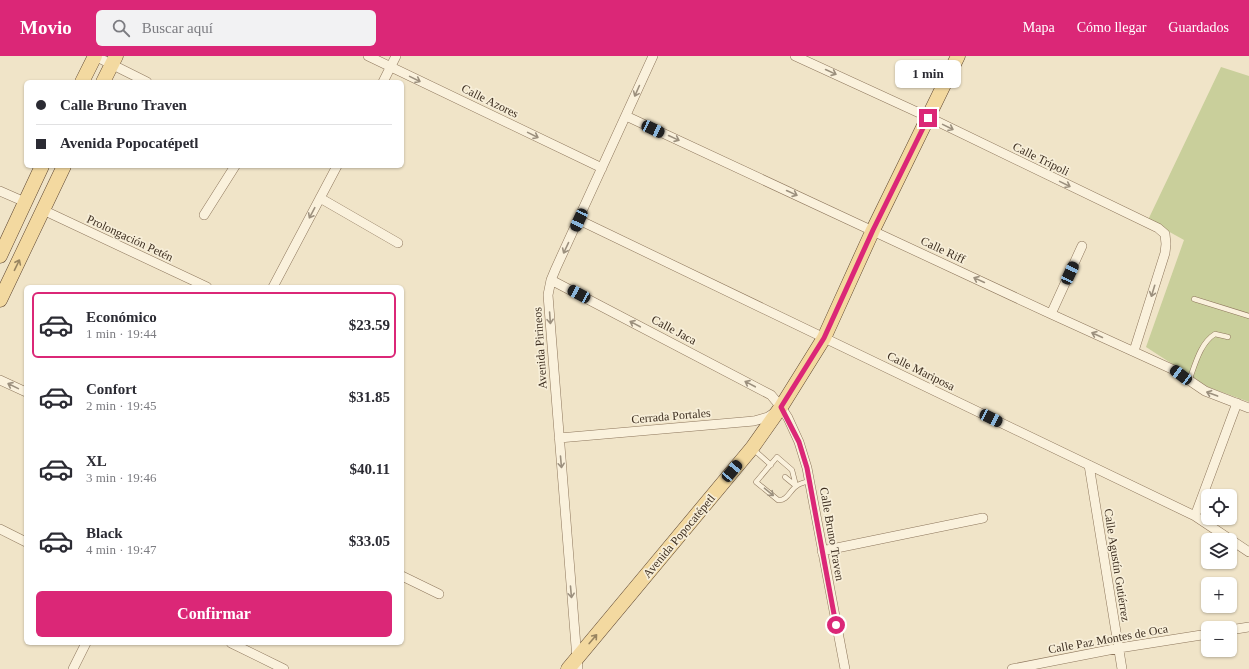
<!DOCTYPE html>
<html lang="es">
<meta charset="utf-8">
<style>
:root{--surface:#fff;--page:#f2f2f3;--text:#2b2b33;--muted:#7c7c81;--line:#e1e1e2;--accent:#db2777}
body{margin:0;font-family:"Times New Roman",serif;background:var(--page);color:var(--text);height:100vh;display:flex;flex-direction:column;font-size:15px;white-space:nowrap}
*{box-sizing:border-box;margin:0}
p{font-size:13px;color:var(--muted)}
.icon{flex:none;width:22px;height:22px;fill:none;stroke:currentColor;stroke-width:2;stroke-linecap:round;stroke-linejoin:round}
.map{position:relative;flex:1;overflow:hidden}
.side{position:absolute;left:24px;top:229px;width:380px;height:360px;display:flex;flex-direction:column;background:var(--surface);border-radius:6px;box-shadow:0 1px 3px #0004}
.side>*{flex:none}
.banner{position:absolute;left:24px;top:24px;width:380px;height:88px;border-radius:6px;box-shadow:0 1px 3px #0004;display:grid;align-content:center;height:88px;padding:0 12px;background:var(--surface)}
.tools{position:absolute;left:1201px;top:433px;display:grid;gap:8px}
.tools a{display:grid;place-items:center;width:36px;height:36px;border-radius:6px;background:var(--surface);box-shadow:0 1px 3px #0004;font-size:20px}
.end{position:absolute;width:18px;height:18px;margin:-9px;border:5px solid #db2777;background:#fff;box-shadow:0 0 0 2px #fff}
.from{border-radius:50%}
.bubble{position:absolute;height:28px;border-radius:6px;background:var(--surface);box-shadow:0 1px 3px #0004;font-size:13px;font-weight:600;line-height:28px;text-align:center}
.car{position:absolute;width:12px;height:24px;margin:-12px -6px;border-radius:5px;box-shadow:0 0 3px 1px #0007;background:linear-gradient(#222 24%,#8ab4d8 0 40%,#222 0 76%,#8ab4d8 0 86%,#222 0)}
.banner b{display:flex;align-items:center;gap:14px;height:38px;font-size:15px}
.banner b+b{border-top:1px solid var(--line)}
.banner i{width:10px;height:10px;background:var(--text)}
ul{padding:7px 0 0;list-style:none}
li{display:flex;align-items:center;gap:12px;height:66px;margin:0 8px 6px;padding:0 4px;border:2px solid transparent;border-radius:6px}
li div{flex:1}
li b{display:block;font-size:15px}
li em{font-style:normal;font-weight:600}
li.current{border-color:var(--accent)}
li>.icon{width:36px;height:36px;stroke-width:1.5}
.primary-button{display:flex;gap:8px;margin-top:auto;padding:8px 12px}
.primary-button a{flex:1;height:46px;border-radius:6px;background:var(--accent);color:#fff;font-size:16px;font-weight:600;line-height:46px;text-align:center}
header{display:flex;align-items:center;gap:24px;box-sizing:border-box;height:56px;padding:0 20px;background:var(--accent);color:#fff}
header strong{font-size:19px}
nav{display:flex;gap:22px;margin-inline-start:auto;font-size:14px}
.search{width:280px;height:36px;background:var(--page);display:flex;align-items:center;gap:10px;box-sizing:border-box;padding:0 14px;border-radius:6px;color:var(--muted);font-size:15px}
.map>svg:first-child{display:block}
.garden{fill:#c9cf9b}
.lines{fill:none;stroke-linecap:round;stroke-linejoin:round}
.lane-casing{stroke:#8d765c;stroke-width:5.5}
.street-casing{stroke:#8d765c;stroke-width:10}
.primary-casing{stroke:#5b4430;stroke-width:15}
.lane{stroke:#faf1dc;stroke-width:4.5}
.street{stroke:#faf1dc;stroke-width:9}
.primary{stroke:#f3d9a0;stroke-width:14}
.oneway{stroke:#9c907e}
.oneway2{stroke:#988460}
.route{stroke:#db2777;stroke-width:5}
.labels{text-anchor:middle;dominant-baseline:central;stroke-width:3.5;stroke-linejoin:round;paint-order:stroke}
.street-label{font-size:12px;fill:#3d2e20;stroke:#f7eed8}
</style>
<header>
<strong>Movio</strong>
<div class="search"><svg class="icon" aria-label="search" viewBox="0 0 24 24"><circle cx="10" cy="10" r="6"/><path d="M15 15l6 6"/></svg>Buscar aquí</div>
<nav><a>Mapa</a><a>Cómo llegar</a><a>Guardados</a></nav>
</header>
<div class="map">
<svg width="1249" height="613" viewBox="0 0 1249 613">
<rect width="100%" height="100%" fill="#f0e4c8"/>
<path class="garden" d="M1221,11L1249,20V346L1208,331L1146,291L1184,184L1148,164Z"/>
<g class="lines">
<g class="lane-casing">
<path id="lane" d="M1194,243L1249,260
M1189,325C1195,309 1200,287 1215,278L1228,281
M753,393L771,409
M785,421L796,430
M796,430L792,414L777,401L756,426L778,444C788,445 790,433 798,429C801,427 806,426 810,425"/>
</g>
<g class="street-casing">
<path id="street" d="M95,0L147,26
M368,0L602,112
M795,0L928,61L1158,172L1165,178L1166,188L1165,197L1134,295
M383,26L396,0
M626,60L1051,258L1174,314L1205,335L1249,352
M0,135L25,146
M320,142L398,187
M43,154L207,231
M204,159L235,110
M579,164L1195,460L1249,496
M551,224L771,339L781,351L788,362L799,386L807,412L845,613
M273,231L337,110
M1051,258L1082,190
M0,324L26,336
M559,382L754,365L768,361L774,357
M1089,409L1122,613
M1195,460L1237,347
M0,473L26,486
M822,495L983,462
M402,520L439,538
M1230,574L1249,571
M231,587L284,613
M73,613L86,587
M578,613L577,603L548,239L551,224L556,212L653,0
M1012,613L1119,592L1208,578"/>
</g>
<g class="primary-casing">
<path id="primary" d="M82,26L95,0
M103,26L116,0
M0,200L42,110
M0,244L64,110
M568,613L752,392L781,351L824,282L873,174L958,0"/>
</g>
<use href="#lane" class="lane"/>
<use href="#street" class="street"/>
<use href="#primary" class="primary"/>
</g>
<defs><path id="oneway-shaft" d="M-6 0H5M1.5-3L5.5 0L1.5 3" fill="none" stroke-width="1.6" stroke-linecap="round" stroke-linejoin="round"/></defs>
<g class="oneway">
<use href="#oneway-shaft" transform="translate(831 16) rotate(25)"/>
<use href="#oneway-shaft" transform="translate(415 23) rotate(26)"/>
<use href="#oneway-shaft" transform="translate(637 35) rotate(114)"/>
<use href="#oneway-shaft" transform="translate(948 71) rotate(26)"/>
<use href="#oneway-shaft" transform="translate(533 79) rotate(26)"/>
<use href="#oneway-shaft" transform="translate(674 82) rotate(25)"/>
<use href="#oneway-shaft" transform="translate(1065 128) rotate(26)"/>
<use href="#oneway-shaft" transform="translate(792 137) rotate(25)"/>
<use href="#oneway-shaft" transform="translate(312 157) rotate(118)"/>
<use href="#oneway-shaft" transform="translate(566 192) rotate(115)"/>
<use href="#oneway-shaft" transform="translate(979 224) rotate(-155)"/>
<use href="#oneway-shaft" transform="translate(1153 235) rotate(107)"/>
<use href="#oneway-shaft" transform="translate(550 262) rotate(86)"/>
<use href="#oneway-shaft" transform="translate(635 268) rotate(-152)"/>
<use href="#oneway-shaft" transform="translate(1097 279) rotate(-156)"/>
<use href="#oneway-shaft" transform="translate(750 328) rotate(-152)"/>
<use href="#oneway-shaft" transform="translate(13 330) rotate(-154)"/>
<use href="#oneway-shaft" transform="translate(1212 338) rotate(-160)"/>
<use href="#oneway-shaft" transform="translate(561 406) rotate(85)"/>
<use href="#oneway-shaft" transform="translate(769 436) rotate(40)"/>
<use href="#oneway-shaft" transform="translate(571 536) rotate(85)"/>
</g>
<g class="oneway2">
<use href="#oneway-shaft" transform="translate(17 209) rotate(-64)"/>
<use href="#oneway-shaft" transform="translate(593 583) rotate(-50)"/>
</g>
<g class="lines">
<path class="route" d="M836,569L807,412L799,386L781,351L824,282L873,174L928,62"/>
</g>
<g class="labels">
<g class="street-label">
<text transform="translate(490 45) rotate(26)">Calle Azores</text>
<text transform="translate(1041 103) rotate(26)">Calle Trípoli</text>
<text transform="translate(130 182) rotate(25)">Prolongación Petén</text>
<text transform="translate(943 194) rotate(25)">Calle Riff</text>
<text transform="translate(674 274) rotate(28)">Calle Jaca</text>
<text transform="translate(540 292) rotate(-94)">Avenida Pirineos</text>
<text transform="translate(921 315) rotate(26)">Calle Mariposa</text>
<text transform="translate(671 360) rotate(-5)">Cerrada Portales</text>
<text transform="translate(832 478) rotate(80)">Calle Bruno Traven</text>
<text transform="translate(679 480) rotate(-50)">Avenida Popocatépetl</text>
<text transform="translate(1117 509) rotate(81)">Calle Agustín Gutiérrez</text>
<text transform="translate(1108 583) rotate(-10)">Calle Paz Montes de Oca</text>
</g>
</g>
</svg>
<div class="tools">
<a><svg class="icon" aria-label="locate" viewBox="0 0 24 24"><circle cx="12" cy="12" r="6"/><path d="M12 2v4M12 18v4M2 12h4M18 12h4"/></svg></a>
<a><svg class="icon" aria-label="layers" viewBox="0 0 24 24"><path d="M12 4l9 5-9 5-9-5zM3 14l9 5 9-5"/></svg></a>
<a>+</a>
<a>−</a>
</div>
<i class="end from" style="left:836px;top:569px"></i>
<i class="end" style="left:928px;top:62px"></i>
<div class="bubble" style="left:895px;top:4px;width:66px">1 min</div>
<i class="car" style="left:653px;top:73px;rotate:115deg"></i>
<i class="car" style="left:579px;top:164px;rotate:205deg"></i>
<i class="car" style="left:1070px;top:217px;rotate:25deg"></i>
<i class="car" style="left:579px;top:238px;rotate:298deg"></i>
<i class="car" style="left:1181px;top:319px;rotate:307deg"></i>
<i class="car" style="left:991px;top:362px;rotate:116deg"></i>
<i class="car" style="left:732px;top:415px;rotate:40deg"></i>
<div class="banner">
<b><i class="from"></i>Calle Bruno Traven</b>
<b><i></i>Avenida Popocatépetl</b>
</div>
<section class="side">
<ul>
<li class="current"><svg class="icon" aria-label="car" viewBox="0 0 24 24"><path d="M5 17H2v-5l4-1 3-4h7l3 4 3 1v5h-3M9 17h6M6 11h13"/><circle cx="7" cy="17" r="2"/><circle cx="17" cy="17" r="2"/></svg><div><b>Económico</b><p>1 min · 19:44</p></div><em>$23.59</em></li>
<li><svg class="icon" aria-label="car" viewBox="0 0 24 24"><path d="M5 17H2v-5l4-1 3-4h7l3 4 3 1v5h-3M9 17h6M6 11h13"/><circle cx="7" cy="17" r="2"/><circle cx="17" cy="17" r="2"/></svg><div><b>Confort</b><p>2 min · 19:45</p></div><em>$31.85</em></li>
<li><svg class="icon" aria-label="car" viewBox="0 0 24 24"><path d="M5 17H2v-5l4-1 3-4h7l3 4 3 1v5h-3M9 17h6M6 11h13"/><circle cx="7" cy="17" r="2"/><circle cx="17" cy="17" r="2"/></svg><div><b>XL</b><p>3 min · 19:46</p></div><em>$40.11</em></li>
<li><svg class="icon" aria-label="car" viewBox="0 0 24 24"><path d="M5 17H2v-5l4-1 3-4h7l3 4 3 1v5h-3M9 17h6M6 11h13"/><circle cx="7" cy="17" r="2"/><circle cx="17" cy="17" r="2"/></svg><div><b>Black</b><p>4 min · 19:47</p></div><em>$33.05</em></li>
</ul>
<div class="primary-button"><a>Confirmar</a></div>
</section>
</div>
